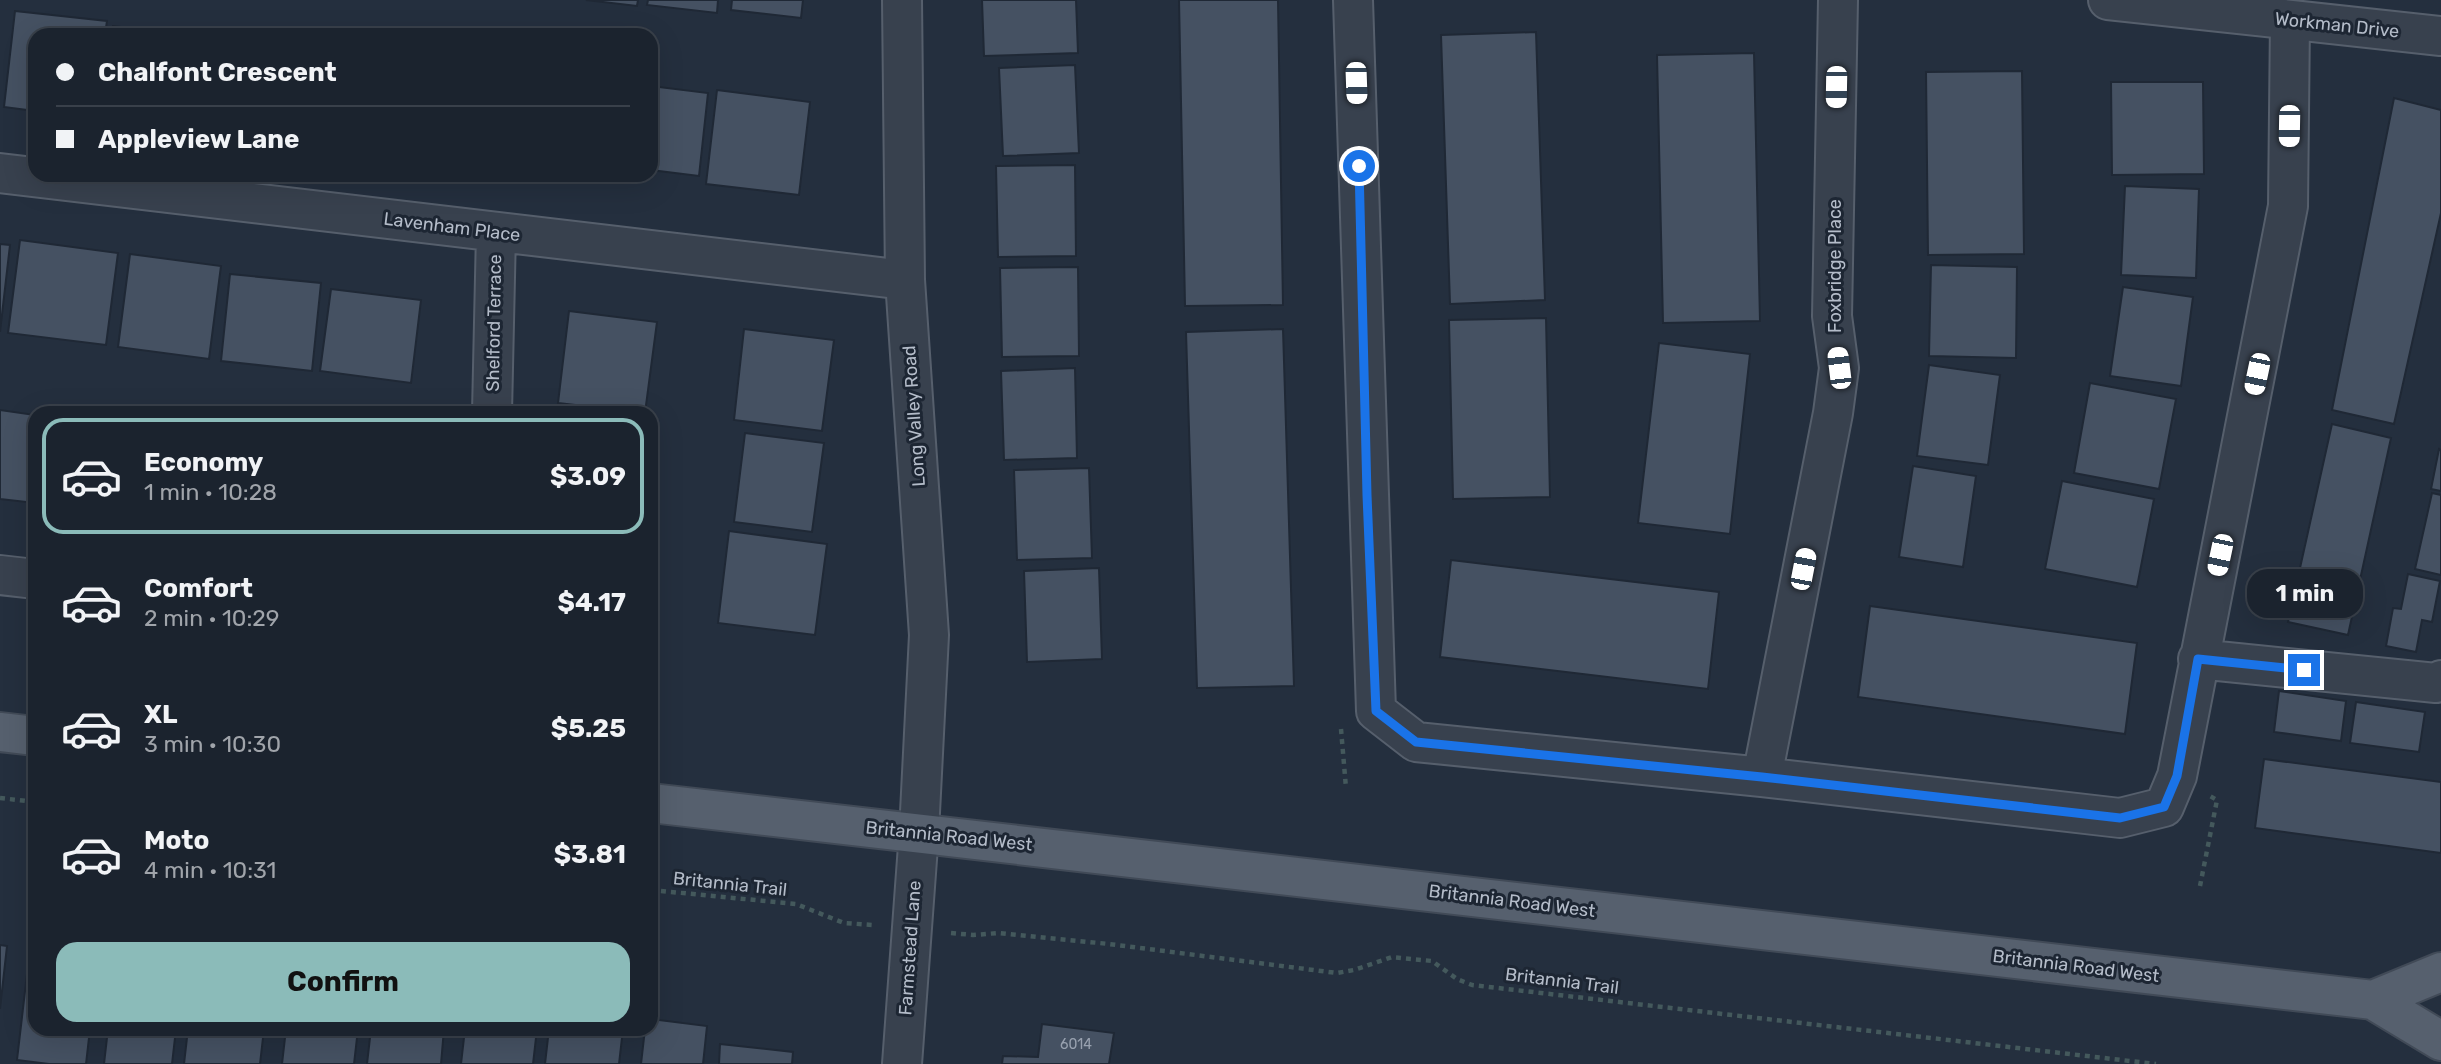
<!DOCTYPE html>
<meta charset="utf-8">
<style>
:root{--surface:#1b232e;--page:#242b36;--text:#f1f3f6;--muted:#a0a4aa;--line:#39404a;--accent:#8bbbb9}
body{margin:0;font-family:Rubik,sans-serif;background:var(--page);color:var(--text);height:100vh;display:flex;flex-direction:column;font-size:26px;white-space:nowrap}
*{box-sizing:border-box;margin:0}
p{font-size:23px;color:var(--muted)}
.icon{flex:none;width:38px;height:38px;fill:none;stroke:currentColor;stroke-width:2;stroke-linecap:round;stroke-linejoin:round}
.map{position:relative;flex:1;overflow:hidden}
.drawer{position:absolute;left:28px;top:406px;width:630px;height:630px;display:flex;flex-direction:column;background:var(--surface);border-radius:21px;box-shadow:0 7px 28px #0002,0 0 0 2px var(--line)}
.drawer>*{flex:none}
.banner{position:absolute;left:28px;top:28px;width:630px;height:154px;border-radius:21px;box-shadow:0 7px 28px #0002,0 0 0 2px var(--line);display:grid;align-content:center;height:154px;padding:0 28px;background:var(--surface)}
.end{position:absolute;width:32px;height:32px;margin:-16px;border:9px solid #1a73e8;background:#fff;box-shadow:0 0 0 4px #fff}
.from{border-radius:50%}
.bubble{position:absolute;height:49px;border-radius:21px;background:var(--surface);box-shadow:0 7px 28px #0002,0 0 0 2px var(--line);font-size:23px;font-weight:700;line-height:49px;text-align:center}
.car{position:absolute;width:21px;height:42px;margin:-21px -10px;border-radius:9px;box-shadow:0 0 5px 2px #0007;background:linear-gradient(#fff 24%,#345 0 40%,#fff 0 76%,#345 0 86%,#fff 0)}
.banner b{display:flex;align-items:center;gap:24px;height:66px;font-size:26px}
.banner b+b{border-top:2px solid var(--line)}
.banner i{width:18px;height:18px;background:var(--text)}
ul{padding:12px 0 0;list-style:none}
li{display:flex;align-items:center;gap:21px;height:116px;margin:0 14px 10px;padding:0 14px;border:4px solid transparent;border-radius:21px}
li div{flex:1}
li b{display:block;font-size:26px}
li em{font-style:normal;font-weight:700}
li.current{border-color:var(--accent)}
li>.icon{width:63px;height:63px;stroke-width:1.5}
.cta{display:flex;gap:14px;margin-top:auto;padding:14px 28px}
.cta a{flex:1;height:80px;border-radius:21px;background:var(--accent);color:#111;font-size:28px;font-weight:700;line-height:80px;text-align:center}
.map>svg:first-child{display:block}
.building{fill:#455162;stroke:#1f2835;stroke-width:2}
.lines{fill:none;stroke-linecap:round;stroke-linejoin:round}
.minor-casing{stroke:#565f6c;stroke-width:42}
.major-casing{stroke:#414a57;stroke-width:42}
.path{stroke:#44595c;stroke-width:4.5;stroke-dasharray:5 5;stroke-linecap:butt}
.minor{stroke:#38414e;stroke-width:38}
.major{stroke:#56606e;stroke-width:38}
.route{stroke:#1a73e8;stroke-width:9}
.labels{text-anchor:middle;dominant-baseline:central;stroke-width:6;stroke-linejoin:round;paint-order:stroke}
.number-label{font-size:14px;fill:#98a1af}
.street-label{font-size:18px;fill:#b4bcc9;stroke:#1d2633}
</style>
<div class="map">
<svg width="2441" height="1064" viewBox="0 0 2441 1064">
<rect width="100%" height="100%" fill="#242f3e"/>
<path class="building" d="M586,0H638L637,6Z
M648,0H718L717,13L647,5Z
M732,0H803L801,18L731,10Z
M982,0H1076L1078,53L984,56Z
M1179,0H1278L1283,305L1185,306Z
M15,11L107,21L105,35H35V111L4,107Z
M113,26L185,35H112Z
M1536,32L1545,300L1450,304L1441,35Z
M1754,53L1760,321L1663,323L1657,55Z
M1075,65L1079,153L1003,156L999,68Z
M2022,71L2024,254L1928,255L1926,72Z
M2111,82H2203L2204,174L2112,175Z
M651,86L708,93L699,176L651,170Z
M717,90L810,102L799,195L706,184Z
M2394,98L2441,110V213L2394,424L2332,410Z
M1075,165L1076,256L998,257L996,166Z
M2125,186L2199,189L2196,278L2121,275Z
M20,240L118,253L106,345L8,333Z
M0,244L10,245L0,332Z
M130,254L221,266L209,359L118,347Z
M1931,265L2017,267L2016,358L1929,356Z
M1078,267L1079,356L1002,357L1000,268Z
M230,274L321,283L312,371L221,361Z
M2123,287L2193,297L2181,386L2110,376Z
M331,289L421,300L411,383L320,371Z
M569,311L657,322L645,413L558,403Z
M1546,318L1550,497L1453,499L1449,320Z
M744,329L834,340L822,431L734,420Z
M1283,329L1294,686L1197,688L1186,332Z
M1659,343L1750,354L1730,534L1638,523Z
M1929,365L2000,375L1988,465L1917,456Z
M1075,368L1077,458L1004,460L1001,371Z
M2090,383L2176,399L2159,489L2074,473Z
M0,410L35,415V503L0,499Z
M2332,424L2391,438L2348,635L2288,622Z
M745,433L824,443L812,532L734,522Z
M2439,449L2441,450V491L2431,489Z
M1913,466L1976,476L1963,567L1899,557Z
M1089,468L1092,558L1017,560L1014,470Z
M2062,481L2154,499L2137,587L2045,569Z
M2432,493L2441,495V575L2415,569Z
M729,531L827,544L815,635L718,623Z
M1451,560L1719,592L1708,689L1440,657Z
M1099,568L1102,659L1027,662L1024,571Z
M2408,574L2440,581L2432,622L2422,620L2416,652L2386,646L2393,608L2401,609Z
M1870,606L2137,643L2125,734L1858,697Z
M2279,691L2346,701L2341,741L2274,732Z
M2356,702L2425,712L2419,752L2350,743Z
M2264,759L2441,782V853L2255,828Z
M0,945L7,946L0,1009Z
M27,974L35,975V1029H90L86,1064H49L17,1060Z
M651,1019L707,1026L703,1064H641L645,1029H651Z
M1042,1024L1114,1033L1109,1064H1002L1003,1056L1038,1057Z
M108,1029H176L172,1064H104Z
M188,1029H264L260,1064H184Z
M286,1029H358L354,1064H282Z
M371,1029H444L441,1064H367Z
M465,1029H537L533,1064H461Z
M549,1029H623L619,1064H545Z
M720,1044L793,1052L792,1064H719Z"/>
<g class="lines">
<g class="minor-casing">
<path id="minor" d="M902,0L905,280L929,635L919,832L902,1064
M1353,0C1362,237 1367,474 1376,711L1416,742L1762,777L2120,818L2164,807L2177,776L2288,206L2290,20
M2108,0L2441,36
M0,173L905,280
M492,413L496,232
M0,575L35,579
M2198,659L2436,683L2441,680
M1762,777L1833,413L1839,368L1832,316L1838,0"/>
</g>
<g class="major-casing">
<path id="major" d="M0,732L35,736
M651,803L2373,1000L2441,1041
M2373,1000L2441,972"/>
</g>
<path class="path" d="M1341,729L1346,788
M0,798L35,802
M2200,886L2217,800L2210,796
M651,890L796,904L844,923L873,925
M951,933L973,935L999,933L1109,944L1337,973L1354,970L1392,957L1432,961L1457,979L1472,985L2156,1064"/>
<use href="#minor" class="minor"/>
<use href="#major" class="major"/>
</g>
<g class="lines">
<path class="route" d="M1359,166L1367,495L1376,711L1416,742L1762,777L2120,818L2164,807L2177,776L2198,659L2304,670"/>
</g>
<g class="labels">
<g class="number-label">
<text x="1076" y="1044">6014</text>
</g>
<g class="street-label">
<text transform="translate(2337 25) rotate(6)">Workman Drive</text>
<text transform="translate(452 227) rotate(7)">Lavenham Place</text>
<text transform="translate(1835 266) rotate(-90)">Foxbridge Place</text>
<text transform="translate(494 323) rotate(-89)">Shelford Terrace</text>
<text transform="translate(914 416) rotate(-94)">Long Valley Road</text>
<text transform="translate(949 836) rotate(6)">Britannia Road West</text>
<text transform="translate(730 884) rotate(6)">Britannia Trail</text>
<text transform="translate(1512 901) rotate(7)">Britannia Road West</text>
<text transform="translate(910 948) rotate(-86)">Farmstead Lane</text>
<text transform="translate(2076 966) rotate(7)">Britannia Road West</text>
<text transform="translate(1562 981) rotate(7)">Britannia Trail</text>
</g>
</g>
</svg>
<i class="end from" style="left:1359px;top:166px"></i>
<i class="end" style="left:2304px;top:670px"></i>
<div class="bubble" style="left:2247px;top:569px;width:116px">1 min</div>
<i class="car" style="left:1356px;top:83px;rotate:178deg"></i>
<i class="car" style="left:1836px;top:87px;rotate:181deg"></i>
<i class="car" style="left:2289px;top:126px;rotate:181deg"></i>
<i class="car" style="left:1839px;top:368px;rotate:353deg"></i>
<i class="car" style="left:2257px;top:374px;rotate:192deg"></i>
<i class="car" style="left:2220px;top:555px;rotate:192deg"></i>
<i class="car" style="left:1803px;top:569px;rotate:11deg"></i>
<div class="banner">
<b><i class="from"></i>Chalfont Crescent</b>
<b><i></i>Appleview Lane</b>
</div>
<section class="drawer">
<ul>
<li class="current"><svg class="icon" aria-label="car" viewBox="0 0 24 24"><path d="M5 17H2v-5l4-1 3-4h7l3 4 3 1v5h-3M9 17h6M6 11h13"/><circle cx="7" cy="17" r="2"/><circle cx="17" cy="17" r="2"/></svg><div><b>Economy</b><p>1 min · 10:28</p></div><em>$3.09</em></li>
<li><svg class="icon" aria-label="car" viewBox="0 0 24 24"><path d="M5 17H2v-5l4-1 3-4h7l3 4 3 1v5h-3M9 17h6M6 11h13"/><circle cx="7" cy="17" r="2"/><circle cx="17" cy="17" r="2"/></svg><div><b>Comfort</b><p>2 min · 10:29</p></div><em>$4.17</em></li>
<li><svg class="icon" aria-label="car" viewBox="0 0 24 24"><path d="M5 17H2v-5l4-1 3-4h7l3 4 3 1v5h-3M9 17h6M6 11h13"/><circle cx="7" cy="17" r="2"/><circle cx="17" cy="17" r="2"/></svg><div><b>XL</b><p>3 min · 10:30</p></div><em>$5.25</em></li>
<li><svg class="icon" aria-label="car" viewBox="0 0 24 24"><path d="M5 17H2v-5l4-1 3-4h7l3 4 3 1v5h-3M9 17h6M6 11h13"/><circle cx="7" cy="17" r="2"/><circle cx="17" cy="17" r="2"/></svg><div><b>Moto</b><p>4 min · 10:31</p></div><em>$3.81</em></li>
</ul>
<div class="cta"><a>Confirm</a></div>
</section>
</div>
